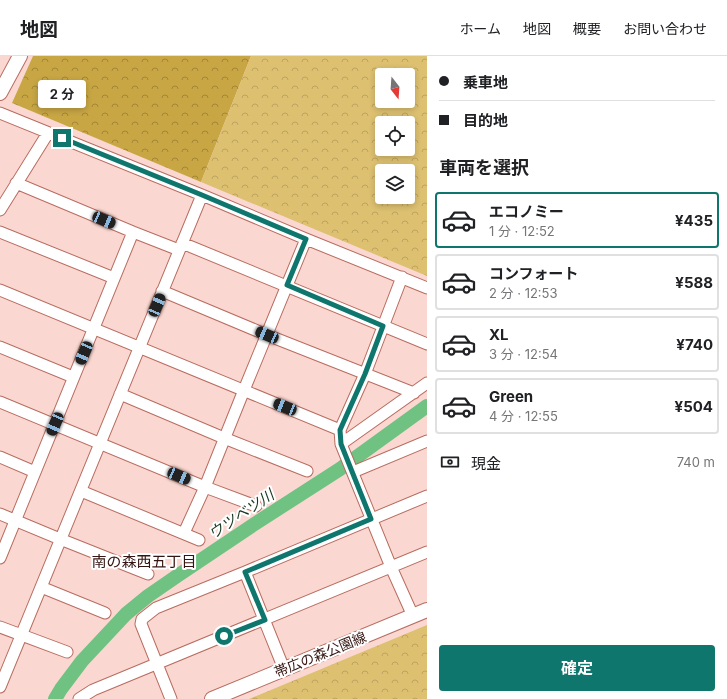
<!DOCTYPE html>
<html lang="ja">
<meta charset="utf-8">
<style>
:root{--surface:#fff;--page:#f6f6f6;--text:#202124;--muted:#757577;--line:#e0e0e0;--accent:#0f766e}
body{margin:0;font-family:Inter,"Noto Sans JP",sans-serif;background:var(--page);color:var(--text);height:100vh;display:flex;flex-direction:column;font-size:15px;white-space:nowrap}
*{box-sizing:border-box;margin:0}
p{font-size:13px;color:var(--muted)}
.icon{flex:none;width:22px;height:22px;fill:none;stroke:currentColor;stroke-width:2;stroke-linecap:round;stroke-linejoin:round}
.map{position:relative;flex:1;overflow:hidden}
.side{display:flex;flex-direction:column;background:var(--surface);width:300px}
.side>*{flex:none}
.guide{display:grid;align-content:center;height:88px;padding:0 12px;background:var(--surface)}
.needle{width:26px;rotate:163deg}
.controls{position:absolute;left:375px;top:12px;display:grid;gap:8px}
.controls a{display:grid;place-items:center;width:40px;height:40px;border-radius:4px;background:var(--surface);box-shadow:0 2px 6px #0003;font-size:20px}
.end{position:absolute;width:18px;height:18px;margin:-9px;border:5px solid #0f766e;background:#fff;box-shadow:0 0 0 2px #fff}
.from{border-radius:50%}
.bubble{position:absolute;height:28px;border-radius:4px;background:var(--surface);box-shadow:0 2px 6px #0003;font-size:13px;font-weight:700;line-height:28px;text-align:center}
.car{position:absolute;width:12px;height:24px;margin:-12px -6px;border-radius:5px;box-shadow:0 0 3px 1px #0007;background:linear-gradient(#222 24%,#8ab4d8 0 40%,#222 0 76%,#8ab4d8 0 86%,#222 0)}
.guide b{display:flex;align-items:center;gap:14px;height:38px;font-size:15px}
.guide b+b{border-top:1px solid var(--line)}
.guide i{width:10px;height:10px;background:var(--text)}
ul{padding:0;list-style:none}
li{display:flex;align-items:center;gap:12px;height:56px;margin:0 8px 6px;padding:0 4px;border:2px solid var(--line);border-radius:4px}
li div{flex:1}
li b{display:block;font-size:15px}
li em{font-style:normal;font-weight:700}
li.current{border-color:var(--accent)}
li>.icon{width:36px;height:36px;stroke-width:1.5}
h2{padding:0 12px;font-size:18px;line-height:48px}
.pay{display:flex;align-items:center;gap:10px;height:44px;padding:0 12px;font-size:15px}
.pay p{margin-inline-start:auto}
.cta{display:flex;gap:8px;margin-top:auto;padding:8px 12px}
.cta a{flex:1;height:46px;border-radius:4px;background:var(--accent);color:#fff;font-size:16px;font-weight:700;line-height:46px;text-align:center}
header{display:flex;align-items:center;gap:24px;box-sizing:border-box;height:56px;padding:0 20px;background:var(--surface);border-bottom:1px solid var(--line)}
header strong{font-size:19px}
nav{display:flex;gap:22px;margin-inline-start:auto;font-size:14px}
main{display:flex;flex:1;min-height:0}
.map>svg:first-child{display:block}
.forest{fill:url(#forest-crowns)}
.park{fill:url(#park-crowns);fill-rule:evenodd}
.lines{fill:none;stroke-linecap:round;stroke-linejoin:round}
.river{stroke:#6fc282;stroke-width:14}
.minor-casing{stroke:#b96c60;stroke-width:13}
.major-casing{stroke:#b96c60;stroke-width:16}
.minor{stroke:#fff;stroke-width:11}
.major{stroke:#fff;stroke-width:14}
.route{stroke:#0f766e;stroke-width:5}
.labels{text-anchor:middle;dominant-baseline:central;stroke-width:4;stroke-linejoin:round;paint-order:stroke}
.street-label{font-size:14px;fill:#341511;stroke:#fff}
.water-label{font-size:15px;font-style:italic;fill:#15381e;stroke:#fff}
.neighbourhood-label{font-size:15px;fill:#341511;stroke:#fff}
</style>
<header>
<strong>地図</strong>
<nav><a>ホーム</a><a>地図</a><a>概要</a><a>お問い合わせ</a></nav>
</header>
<main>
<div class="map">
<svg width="427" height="643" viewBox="0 0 427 643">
<defs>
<pattern id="forest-crowns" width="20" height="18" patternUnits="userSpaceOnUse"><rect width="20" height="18" fill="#c8a644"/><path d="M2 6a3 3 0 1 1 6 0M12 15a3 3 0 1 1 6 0" fill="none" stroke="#a38637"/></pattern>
<pattern id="park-crowns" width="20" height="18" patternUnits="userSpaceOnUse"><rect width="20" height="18" fill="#ddc070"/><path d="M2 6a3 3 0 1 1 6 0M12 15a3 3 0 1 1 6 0" fill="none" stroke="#bea460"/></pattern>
</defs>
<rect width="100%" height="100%" fill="#fad8d1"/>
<path class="forest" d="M33,0H251L201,126L12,47Z"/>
<path class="park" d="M251,0H427V220L201,126ZM382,19H408V45H382ZM382,67H408V93H382ZM382,115H408V141H382Z
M427,569V643H249Z"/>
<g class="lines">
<path class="river" d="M55,643L61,633L82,605L126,558L148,540L177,520L253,469L340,413L427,350"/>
<g class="minor-casing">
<path id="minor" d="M0,57L202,139L306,183L427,232
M16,127L133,176L179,194
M0,154L48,77
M0,176L114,222
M182,187L427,288
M402,221L365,318L340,374L341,388L391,511L413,560
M0,234L340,374
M162,235L267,279L414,337
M0,291L73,321
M120,338L224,382L307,415
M0,346L205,431L256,450
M341,388L427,327
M0,401L35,416
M353,416L427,385
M81,435L199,484
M0,458L60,483L148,518
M184,477L205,431L244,334L306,183
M0,502L133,176
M245,516L284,613
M41,531L105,557
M0,571L67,596
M0,631L202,139
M79,643L93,634L427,496
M171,643L141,568L142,563L156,552L245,516L427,440"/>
</g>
<g class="major-casing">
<path id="major" d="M0,37L20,0
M212,643L427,554"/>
</g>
<use href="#minor" class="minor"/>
<use href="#major" class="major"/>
</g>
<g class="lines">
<path class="route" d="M62,82L202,139L306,183L287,229L383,270L365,318L340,374L341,388L371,463L245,516L265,564L224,580"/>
</g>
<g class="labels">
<g class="street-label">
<text transform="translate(320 598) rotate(-22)">帯広の森公園線</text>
</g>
<g class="water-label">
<text transform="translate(241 458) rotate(-34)">ウツベツ川</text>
</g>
<g class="neighbourhood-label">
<text x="144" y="505">南の森西五丁目</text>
</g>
</g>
</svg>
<div class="controls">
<a><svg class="needle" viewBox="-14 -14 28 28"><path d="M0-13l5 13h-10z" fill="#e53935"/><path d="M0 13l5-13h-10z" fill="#757577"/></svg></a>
<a><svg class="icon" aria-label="locate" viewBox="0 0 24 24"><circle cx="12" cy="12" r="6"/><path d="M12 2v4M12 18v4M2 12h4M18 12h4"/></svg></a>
<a><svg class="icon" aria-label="layers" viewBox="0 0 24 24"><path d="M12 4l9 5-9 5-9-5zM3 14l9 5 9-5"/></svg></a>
</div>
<i class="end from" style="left:224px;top:580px"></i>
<i class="end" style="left:62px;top:82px"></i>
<div class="bubble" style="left:38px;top:24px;width:48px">2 分</div>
<i class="car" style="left:104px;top:164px;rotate:113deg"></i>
<i class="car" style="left:157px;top:249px;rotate:23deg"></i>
<i class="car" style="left:267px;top:279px;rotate:293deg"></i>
<i class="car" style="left:84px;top:297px;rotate:203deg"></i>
<i class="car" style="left:285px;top:351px;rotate:292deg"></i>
<i class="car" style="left:55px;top:368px;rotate:203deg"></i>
<i class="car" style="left:179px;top:420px;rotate:113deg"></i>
</div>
<section class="side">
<div class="guide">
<b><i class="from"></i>乗車地</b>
<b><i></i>目的地</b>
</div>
<h2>車両を選択</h2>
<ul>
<li class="current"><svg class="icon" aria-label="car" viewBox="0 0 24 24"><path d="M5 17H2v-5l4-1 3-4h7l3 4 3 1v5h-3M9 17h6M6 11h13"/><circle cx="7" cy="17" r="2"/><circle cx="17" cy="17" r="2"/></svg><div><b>エコノミー</b><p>1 分 · 12:52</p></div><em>¥435</em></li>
<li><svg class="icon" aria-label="car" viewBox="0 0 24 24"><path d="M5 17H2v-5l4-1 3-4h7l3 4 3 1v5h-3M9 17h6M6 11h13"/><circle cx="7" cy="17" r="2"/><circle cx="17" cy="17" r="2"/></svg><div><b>コンフォート</b><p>2 分 · 12:53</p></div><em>¥588</em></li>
<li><svg class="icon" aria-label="car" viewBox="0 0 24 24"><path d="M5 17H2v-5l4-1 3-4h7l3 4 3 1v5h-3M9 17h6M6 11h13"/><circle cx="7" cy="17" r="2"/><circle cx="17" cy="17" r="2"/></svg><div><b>XL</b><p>3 分 · 12:54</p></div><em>¥740</em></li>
<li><svg class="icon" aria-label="car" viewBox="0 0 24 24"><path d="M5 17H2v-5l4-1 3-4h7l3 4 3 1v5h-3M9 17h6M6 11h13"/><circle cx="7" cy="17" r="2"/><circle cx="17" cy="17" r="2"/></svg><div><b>Green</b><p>4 分 · 12:55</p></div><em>¥504</em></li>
</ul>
<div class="pay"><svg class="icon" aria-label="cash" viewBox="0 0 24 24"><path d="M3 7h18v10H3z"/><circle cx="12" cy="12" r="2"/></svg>現金<p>740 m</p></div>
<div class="cta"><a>確定</a></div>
</section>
</main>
